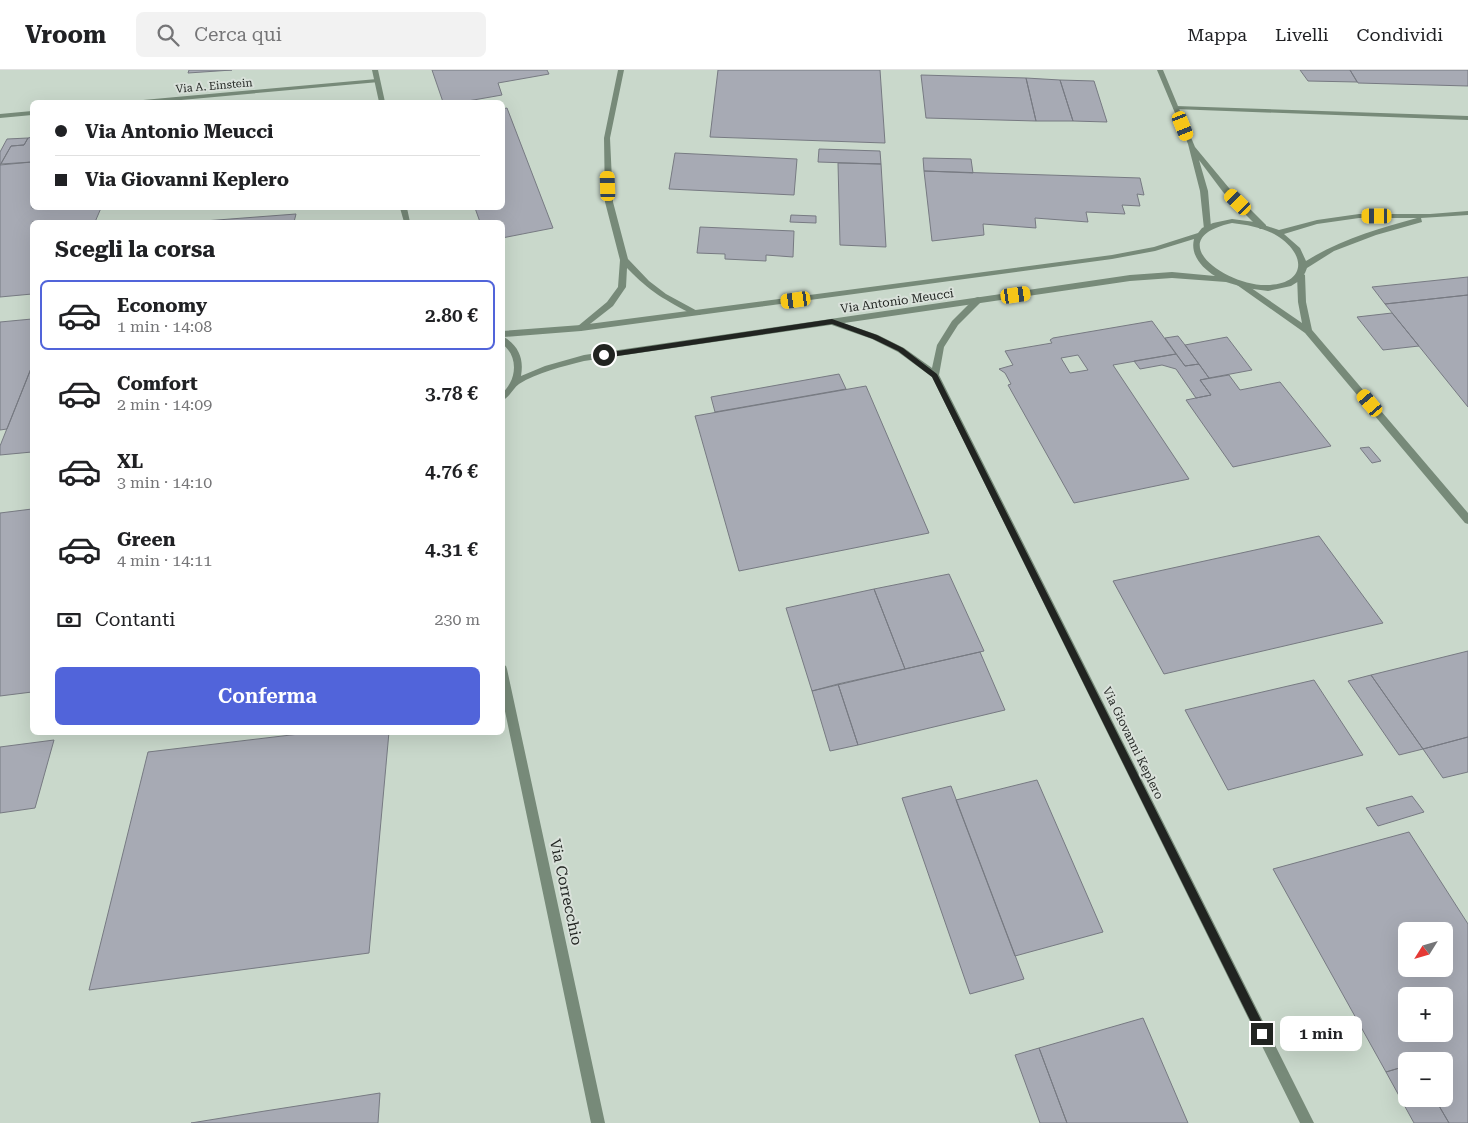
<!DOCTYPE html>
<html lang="it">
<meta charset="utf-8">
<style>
:root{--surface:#fff;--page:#f2f2f2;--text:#202124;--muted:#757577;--line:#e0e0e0;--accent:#5164da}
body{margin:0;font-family:"Roboto Serif",serif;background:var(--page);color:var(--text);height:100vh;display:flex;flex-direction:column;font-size:19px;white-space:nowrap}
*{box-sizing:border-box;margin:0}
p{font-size:16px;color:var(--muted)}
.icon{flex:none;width:28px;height:28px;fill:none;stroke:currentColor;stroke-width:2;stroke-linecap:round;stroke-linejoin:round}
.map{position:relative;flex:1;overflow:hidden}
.details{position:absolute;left:30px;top:150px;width:475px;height:515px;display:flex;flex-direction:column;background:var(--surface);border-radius:8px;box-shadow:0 5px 20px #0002}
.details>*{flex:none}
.top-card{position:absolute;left:30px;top:30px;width:475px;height:110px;border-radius:8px;box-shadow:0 5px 20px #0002;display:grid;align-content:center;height:110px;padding:0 25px;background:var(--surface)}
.needle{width:32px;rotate:233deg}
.tools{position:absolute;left:1398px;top:852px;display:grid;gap:10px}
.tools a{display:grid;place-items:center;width:55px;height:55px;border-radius:8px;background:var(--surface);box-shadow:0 5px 20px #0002;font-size:25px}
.end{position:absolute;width:22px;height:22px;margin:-11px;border:6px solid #212421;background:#fff;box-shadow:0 0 0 2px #fff}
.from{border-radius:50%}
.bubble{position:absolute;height:35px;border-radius:8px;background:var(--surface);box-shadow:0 5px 20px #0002;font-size:16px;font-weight:600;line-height:35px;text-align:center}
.car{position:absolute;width:15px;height:30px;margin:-15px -8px;border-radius:6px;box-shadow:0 0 4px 1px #0007;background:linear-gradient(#f5c518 24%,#345 0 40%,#f5c518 0 76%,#345 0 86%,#f5c518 0)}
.top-card b{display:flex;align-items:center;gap:18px;height:48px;font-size:19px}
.top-card b+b{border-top:1px solid var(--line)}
.top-card i{width:12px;height:12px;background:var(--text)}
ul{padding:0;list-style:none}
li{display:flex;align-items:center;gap:15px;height:70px;margin:0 10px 8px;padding:0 15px;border:2px solid transparent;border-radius:8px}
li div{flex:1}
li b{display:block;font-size:19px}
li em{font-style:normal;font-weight:600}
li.current{border-color:var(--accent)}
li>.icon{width:45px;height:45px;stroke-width:1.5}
h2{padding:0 25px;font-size:22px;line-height:60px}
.pay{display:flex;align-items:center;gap:12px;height:55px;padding:0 25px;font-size:19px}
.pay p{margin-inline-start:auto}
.action{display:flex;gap:10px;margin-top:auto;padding:10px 25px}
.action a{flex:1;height:58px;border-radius:8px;background:var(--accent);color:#fff;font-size:20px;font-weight:600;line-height:58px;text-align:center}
header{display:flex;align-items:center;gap:30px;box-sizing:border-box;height:70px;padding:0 25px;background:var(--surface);border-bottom:1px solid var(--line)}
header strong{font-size:24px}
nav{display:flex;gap:28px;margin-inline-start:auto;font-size:18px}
.search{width:350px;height:45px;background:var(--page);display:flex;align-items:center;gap:12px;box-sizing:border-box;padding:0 18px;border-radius:8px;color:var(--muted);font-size:19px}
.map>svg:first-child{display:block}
.built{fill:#c9d8cb;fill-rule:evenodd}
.building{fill:#a7aab4;stroke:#777a82;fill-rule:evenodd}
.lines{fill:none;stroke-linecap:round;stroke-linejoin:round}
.service{fill:#778a79;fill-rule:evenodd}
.minor{fill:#778a79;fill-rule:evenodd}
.tertiary{fill:#778a79;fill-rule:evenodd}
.route{fill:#212421}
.labels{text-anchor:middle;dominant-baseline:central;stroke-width:4;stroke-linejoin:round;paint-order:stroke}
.far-street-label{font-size:11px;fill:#212421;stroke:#d9e1da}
.street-label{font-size:12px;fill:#212421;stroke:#d9e1da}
.near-street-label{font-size:15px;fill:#212421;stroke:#d9e1da}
</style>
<header>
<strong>Vroom</strong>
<div class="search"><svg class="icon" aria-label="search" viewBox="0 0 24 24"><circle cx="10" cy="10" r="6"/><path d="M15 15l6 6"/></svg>Cerca qui</div>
<nav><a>Mappa</a><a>Livelli</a><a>Condividi</a></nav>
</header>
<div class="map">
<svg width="1468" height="1053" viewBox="0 0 1468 1053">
<rect width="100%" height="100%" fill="#d9e1da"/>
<path class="built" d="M0,0H1468V1053H0ZM32,32H502V138H32ZM32,152H502V662H32ZM1406,861H1444V899H1406ZM1406,926H1444V964H1406ZM1406,991H1444V1029H1406Z"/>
<path class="building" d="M189,0H232L188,3Z
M432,0H547L549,4L498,13L502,25L462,32H443Z
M718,0H880L885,73L710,67Z
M1300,0H1350L1357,12L1308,11Z
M1350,0H1468V16L1358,13Z
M921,5L1026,8L1036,51L926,48Z
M1026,8L1060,10L1073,51H1036Z
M1060,10L1094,11L1107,52L1073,51Z
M507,38L553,158L502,168V152H480L475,138H502V39Z
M32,67V92L1,94L11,76L24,75L28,68Z
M28,68L24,75L11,76L0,95V82L7,69Z
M819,79L880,81L881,94L818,92Z
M675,83L797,89L794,125L669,119Z
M923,88L971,89L973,103L924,101Z
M32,92V138H101L95,152H32V224L0,227V95Z
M838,93L881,94L886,177L840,175Z
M924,101L1140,108L1144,125L1137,124L1140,136L1122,135L1125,144L1086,142L1088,152L1035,148L1036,158L983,154L984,165L932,171Z
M296,144L294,152H191Z
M791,145L816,146V153L790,152Z
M700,157L794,161L793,187L766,185V191L725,189V184L697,183Z
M1468,207V225L1385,234L1372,217Z
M1468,225V337L1385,234Z
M1392,243L1419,276L1383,280L1357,247Z
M32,249V296L7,359L0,360V252Z
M1152,251L1176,284L1113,295L1189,409L1074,433L1008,315L1011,314L1005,303L999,299L1013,295L1005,281L1052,273L1050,270L1053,268ZM1078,285L1088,300L1070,303L1061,288Z
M1178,266L1185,275L1199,294L1185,296L1165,268Z
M1227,267L1252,300L1209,308L1185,275Z
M1176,284L1185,296L1199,294L1209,308L1200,310L1211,325L1196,328L1176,299L1162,295L1140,299L1134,291Z
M32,296V382L0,385V376Z
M839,304L846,319L715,342L711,327Z
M1229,305L1240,320L1280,312L1331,376L1233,397L1186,330L1211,325L1200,310Z
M866,316L929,463L739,501L695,346Z
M1369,377L1381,391L1372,393L1360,378Z
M32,439V622L0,626V443Z
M1319,466L1383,553L1164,604L1113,511Z
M949,504L984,581L905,599L874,519Z
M874,519L905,599L812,621L786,538Z
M1468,581V667L1423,679L1371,605Z
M980,582L1005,640L858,675L838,614Z
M1371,605L1423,679L1399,685L1348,611Z
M1314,610L1363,685L1228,720L1185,640Z
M838,614L858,675L830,681L812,621Z
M316,662H389L369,883L89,920L148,682Z
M1468,667V702L1443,708L1423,679Z
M54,670L35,738L0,743V677Z
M1037,710L1103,862L1015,886L956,730Z
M951,716L1024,909L970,924L902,728Z
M1412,726L1424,742L1378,756L1366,738Z
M1409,762L1468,854V1053H1449L1435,1029H1444V991H1406V996L1386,1002L1273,799ZM1406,861H1444V899H1406ZM1406,926H1444V964H1406Z
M1143,948L1188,1053H1067L1039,978Z
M1039,978L1067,1053H1040L1015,985Z
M1406,996V1029H1435L1449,1053H1414L1386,1002Z
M380,1023L378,1053H191L265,1041Z"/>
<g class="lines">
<path class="service" d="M1176,36L1468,46V50L1174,39L1173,38Z"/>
<path class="minor" d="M618,0H624L610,68L613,132L628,189L649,211L666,224L701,243L700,245H694C665,230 650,222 627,198L626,217L613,236L581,261L578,260V256L607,232L618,217L620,190L605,132L604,68Z
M1157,0H1163L1195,77L1229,118L1266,155V159H1260L1223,122L1199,90L1208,121L1211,157L1207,159H1204L1200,121L1188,74Z
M377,9L380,11L379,12L159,32H140L143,30Z
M32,41V45L0,48V44Z
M1301,202L1305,205L1306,232L1312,260L1468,443V454L1465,453L1305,263L1237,215L1238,213H1244L1302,253L1298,232L1297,205Z
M978,227L981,228V232L958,255L944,277L939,305L1314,1053H1300L932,307L898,282L872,269L829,254L828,252L832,249L878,265L904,278L932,298L937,275L952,251L975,228Z"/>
<path class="tertiary" d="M372,0H378L385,32H379Z
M400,138H407L410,152H404Z
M1468,141V145L1421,148L1422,152L1376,165L1334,181L1307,198L1305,203L1299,211L1291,216L1268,221L1246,218L1226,212L1172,208L1130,211L584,291C564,296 536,303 519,314C513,318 510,327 502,331C502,321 505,322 510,313C517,300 515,283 502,274V261L581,255L1112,185L1154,177L1198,163L1202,158L1213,153L1232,149L1255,152L1279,160L1317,150L1359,144H1430ZM1359,148H1417C1378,159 1341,169 1306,191L1300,178L1284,164L1317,154ZM1232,153C1249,155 1265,158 1279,167C1308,187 1304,214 1268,215C1227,217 1159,169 1232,153ZM1194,169C1190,185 1202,198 1215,206L1172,202L1130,205L584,285L545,296L521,306C524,289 519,276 504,267L581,261L1112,189L1155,181Z
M502,594L506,596L507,599L605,1053H591L502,627Z"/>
</g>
<path class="route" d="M832,249L877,265L903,278L937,304L1266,960L1268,964L1266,968L1262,969L1259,968L932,307L898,281L873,269L832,254L604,288L600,285L604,283Z"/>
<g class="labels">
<g class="far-street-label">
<text transform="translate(214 16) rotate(-5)">Via A. Einstein</text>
</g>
<g class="street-label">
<text transform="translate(897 231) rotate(-8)">Via Antonio Meucci</text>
<text transform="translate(1133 673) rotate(64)">Via Giovanni Keplero</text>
</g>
<g class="near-street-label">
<text transform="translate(566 822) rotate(78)">Via Correcchio</text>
</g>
</g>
</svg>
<div class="tools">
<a><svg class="needle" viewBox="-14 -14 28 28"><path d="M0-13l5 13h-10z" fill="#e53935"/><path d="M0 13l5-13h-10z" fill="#757577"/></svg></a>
<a>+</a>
<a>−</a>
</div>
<i class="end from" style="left:604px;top:285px"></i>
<i class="end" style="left:1262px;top:964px"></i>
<div class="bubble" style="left:1280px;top:946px;width:82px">1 min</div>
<i class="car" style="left:1183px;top:56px;rotate:158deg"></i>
<i class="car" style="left:608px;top:116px;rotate:358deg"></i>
<i class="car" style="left:1238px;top:132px;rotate:314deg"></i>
<i class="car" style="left:1377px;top:146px;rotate:270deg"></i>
<i class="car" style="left:1016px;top:225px;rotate:82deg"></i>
<i class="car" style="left:796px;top:230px;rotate:262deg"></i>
<i class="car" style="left:1370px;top:333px;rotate:320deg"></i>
<div class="top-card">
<b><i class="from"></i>Via Antonio Meucci</b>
<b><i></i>Via Giovanni Keplero</b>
</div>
<section class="details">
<h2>Scegli la corsa</h2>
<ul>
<li class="current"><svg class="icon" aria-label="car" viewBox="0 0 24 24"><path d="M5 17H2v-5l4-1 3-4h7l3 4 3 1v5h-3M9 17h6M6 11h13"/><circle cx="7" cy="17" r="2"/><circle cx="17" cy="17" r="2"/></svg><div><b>Economy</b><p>1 min · 14:08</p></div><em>2.80 €</em></li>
<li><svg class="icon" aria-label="car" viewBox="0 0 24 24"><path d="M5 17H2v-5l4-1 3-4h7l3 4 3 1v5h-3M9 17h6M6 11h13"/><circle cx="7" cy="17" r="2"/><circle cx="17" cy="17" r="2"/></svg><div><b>Comfort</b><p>2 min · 14:09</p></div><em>3.78 €</em></li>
<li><svg class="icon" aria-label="car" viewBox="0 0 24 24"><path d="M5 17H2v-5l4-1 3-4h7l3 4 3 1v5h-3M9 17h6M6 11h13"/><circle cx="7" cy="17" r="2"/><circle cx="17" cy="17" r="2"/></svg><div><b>XL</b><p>3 min · 14:10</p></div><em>4.76 €</em></li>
<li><svg class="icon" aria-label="car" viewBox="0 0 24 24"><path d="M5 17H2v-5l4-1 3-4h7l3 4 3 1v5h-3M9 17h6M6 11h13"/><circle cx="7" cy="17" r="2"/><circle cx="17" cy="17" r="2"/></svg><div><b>Green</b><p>4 min · 14:11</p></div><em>4.31 €</em></li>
</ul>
<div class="pay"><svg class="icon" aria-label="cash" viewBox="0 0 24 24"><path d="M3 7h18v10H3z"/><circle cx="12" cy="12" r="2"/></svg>Contanti<p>230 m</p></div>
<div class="action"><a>Conferma</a></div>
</section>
</div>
